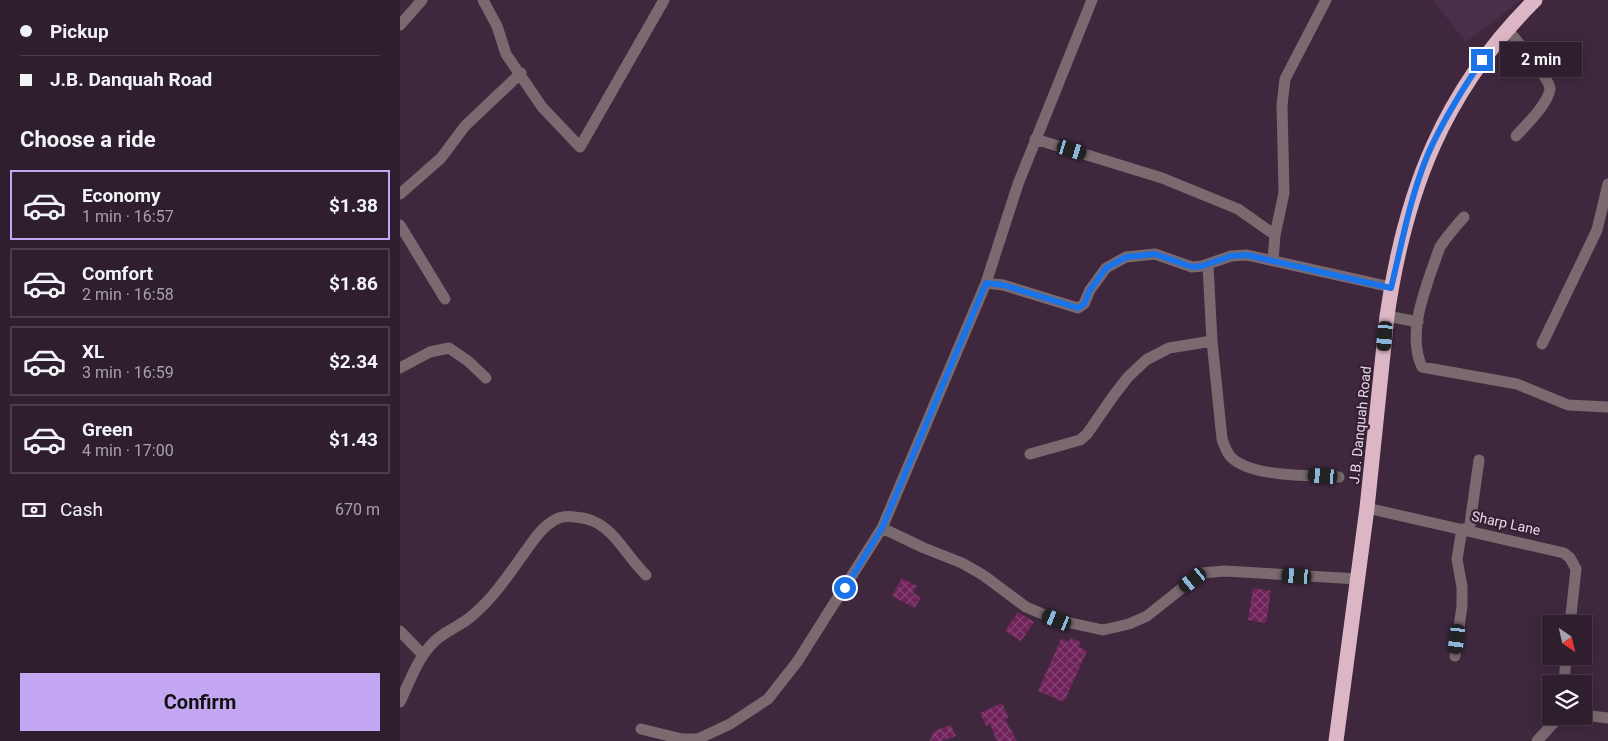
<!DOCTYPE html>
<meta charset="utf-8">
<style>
:root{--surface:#2f1e2e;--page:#3b2b3a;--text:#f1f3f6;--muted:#a7a2aa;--line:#4a3c4a;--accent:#c3a7f2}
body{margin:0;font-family:Roboto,sans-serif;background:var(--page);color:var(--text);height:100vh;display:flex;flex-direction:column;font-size:19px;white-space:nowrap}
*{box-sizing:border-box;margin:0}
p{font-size:16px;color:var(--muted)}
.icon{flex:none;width:28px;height:28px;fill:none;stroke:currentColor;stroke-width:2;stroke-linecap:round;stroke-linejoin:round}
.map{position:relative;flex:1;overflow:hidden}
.panel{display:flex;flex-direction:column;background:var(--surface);width:400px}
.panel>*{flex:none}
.guide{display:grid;align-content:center;height:110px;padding:0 20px;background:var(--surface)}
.needle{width:32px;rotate:146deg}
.controls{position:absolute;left:1142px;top:615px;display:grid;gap:10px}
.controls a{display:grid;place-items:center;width:50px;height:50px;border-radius:0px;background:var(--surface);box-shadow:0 2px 12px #0003,0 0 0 1px var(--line);font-size:25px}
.end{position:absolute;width:22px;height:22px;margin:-11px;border:6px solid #1a73e8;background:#fff;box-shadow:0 0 0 2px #fff}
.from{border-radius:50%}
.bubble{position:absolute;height:35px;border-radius:0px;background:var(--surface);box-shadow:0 2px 12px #0003,0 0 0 1px var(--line);font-size:16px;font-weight:700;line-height:35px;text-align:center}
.car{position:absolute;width:15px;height:30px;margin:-15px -8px;border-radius:6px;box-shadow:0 0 4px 1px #0007;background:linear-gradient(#222 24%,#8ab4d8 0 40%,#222 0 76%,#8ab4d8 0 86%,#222 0)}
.guide b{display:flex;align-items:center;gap:18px;height:48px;font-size:19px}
.guide b+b{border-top:1px solid var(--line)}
.guide i{width:12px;height:12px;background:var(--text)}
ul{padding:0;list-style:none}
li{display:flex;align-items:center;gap:15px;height:70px;margin:0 10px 8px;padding:0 10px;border:2px solid var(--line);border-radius:0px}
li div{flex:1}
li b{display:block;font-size:19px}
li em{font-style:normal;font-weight:700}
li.current{border-color:var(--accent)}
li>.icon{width:45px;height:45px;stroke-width:1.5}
h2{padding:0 20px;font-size:22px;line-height:60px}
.pay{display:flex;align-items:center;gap:12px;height:55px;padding:0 20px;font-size:19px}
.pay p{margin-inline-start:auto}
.button{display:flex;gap:10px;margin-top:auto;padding:10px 20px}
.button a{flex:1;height:58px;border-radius:0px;background:var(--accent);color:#111;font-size:20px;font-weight:700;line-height:58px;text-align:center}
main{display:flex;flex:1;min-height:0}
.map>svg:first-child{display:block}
.built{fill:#4b2f4a}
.building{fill:url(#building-cross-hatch)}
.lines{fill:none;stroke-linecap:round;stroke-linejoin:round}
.minor{stroke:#7a6a70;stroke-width:11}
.highway{stroke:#ddb6c5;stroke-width:15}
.route{stroke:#1a73e8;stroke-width:6}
.labels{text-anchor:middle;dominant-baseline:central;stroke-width:4.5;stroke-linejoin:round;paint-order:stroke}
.street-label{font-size:14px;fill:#e9dae8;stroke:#341f33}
</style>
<main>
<section class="panel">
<div class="guide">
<b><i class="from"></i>Pickup</b>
<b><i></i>J.B. Danquah Road</b>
</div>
<h2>Choose a ride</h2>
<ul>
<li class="current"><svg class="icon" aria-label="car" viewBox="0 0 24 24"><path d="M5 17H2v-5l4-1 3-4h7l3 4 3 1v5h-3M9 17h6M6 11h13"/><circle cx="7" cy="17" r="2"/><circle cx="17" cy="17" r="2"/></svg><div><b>Economy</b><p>1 min · 16:57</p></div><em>$1.38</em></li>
<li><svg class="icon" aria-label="car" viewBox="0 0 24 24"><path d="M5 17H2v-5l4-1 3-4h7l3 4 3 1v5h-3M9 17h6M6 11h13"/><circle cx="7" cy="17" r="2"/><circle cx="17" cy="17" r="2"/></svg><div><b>Comfort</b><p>2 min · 16:58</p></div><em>$1.86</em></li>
<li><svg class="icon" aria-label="car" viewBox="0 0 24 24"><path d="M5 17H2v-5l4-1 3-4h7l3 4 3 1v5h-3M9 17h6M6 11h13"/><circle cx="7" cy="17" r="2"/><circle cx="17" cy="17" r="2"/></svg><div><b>XL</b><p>3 min · 16:59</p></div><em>$2.34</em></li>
<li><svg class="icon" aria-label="car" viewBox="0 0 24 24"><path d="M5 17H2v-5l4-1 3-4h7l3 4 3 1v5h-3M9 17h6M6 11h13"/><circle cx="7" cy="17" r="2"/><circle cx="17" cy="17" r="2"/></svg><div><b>Green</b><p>4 min · 17:00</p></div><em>$1.43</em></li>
</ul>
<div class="pay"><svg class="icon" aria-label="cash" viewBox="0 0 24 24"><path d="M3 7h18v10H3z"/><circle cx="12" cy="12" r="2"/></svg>Cash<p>670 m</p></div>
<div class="button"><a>Confirm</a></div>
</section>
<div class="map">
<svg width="1208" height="741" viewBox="0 0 1208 741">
<defs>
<pattern id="building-cross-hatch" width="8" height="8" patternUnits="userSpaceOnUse" patternTransform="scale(1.25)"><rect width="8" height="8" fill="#6f235a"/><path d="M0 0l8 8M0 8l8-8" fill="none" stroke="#844272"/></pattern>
</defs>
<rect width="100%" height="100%" fill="#3f283e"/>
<path class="built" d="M1033,0H1121L1066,42Z"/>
<path class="building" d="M502,578L517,586L513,593L521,597L515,608L492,596Z
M853,588L871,591L866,623L848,620Z
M618,612L634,622L621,641L605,631Z
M671,638L681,642L679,647L687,651L664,702L638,691L661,639L669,642Z
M602,703L609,718L605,719L617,741H597L590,724L586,726L580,713Z
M551,725L556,736L542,741H530L534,731Z"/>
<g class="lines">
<path class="minor" d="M83,0L97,26L106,54L142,107L180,147L264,0
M0,25L22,0
M1107,29C1115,39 1150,78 1150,89C1148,104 1126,125 1116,136
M635,139L762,178L838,209L875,235
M0,194L41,158L65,126L121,73
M1064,217C1056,226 1047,236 1040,247C1037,254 1035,262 1032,269C1022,298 1008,337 1022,367L1117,384L1168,405L1208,407
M0,225L45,299
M873,261L875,235L884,193L882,105L885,79L926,0
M808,265L812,341L822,439C824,445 826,451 830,456C849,478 912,475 939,477
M586,283L603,285L678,308L684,304L690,290L706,268L726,257L755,254L792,267L802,266L831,256L847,255L991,287
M987,316L1018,322
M1142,344L1197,230L1208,184
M0,368L30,352L49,348L68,361L86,378
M630,454L680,440L687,434L714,395L728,377L746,360L769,348L812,341
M967,508L1164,553L1170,558L1176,569L1170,624
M482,528L524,548L562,563L583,575L626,607L657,620L703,630L729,624L747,616L801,573L825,571L958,579
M1069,531L1079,460
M0,631L23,655
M1055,656L1062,606V587L1057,559L1062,529
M1164,684L1166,656
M0,702C9,683 17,660 31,645C42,631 61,627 74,614C94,597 110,573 125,552C133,541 141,528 153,521C159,517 167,516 175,517C212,519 222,552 246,575
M1184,715L1208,718
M241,729L282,739H298L330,724L368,699L397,662L482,528L586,283L618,184L692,0
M1137,741L1160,716"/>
<path class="highway" d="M936,741L967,508L987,316C1005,191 1044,90 1135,0"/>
</g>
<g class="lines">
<path class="route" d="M445,588L482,528L586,283L603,285L678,308L684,304L690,290L706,268L726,257L755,254L792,267L802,266L831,256L847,255L991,288C1002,243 1010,197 1028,154C1043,120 1062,90 1082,60"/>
</g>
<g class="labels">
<g class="street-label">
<text transform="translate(960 425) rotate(-84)">J.B. Danquah Road</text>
<text transform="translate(1106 523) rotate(12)">Sharp Lane</text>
</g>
</g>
</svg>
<div class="controls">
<a><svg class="needle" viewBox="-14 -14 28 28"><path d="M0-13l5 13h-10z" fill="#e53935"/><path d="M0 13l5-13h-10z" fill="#a7a2aa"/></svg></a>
<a><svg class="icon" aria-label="layers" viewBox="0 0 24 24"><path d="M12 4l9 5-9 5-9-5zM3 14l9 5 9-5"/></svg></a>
</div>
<i class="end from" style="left:445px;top:588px"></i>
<i class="end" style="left:1082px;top:60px"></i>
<div class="bubble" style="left:1100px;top:42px;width:82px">2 min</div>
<i class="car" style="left:672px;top:150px;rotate:107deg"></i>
<i class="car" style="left:985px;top:336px;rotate:185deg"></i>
<i class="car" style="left:923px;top:476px;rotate:274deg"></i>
<i class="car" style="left:897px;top:576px;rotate:274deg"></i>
<i class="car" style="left:793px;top:580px;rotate:231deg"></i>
<i class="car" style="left:657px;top:620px;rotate:292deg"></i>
<i class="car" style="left:1057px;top:639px;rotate:187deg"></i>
</div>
</main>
